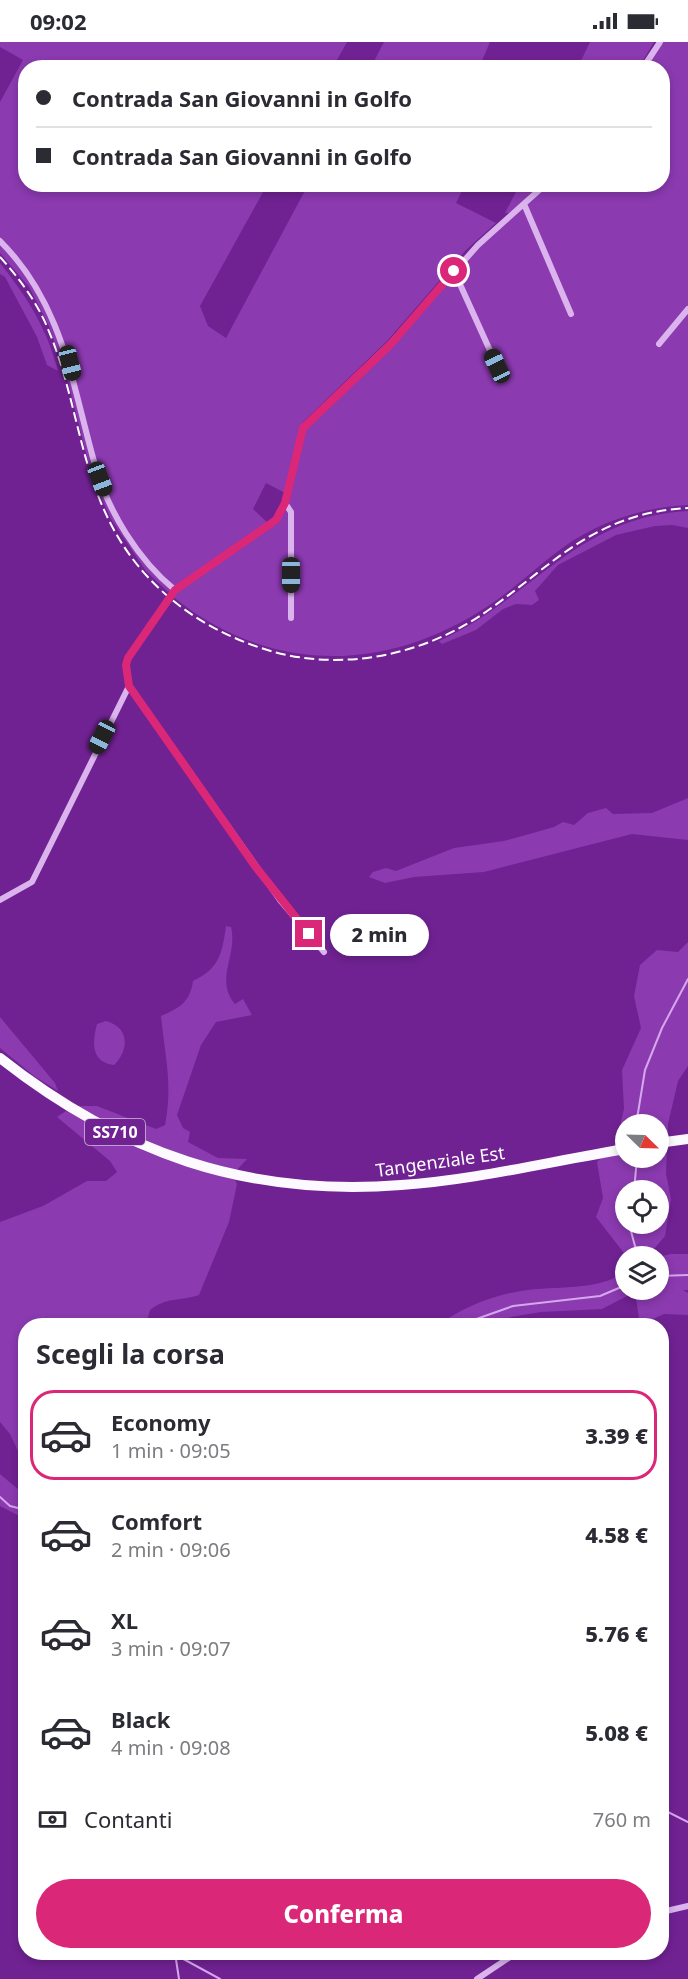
<!DOCTYPE html>
<html lang="it">
<meta charset="utf-8">
<style>
:root{--surface:#fff;--page:#f2f2f3;--text:#2b2b33;--muted:#7c7c81;--line:#e1e1e2;--accent:#db2777}
body{margin:0;font-family:"Noto Sans",sans-serif;background:var(--page);color:var(--text);height:100vh;display:flex;flex-direction:column;font-size:22px;white-space:nowrap}
*{box-sizing:border-box;margin:0}
p{font-size:20px;color:var(--muted)}
.icon{flex:none;width:33px;height:33px;fill:none;stroke:currentColor;stroke-width:2;stroke-linecap:round;stroke-linejoin:round}
.map{position:relative;flex:1;overflow:hidden}
.details{position:absolute;left:18px;top:1276px;width:651px;height:642px;display:flex;flex-direction:column;background:var(--surface);border-radius:24px;box-shadow:0 3px 9px #0003}
.details>*{flex:none}
.guide{position:absolute;left:18px;top:18px;width:652px;height:132px;border-radius:24px;box-shadow:0 3px 9px #0003;display:grid;align-content:center;height:132px;padding:0 18px;background:var(--surface)}
.needle{width:39px;rotate:113deg}
.controls{position:absolute;left:615px;top:1072px;display:grid;gap:12px}
.controls a{display:grid;place-items:center;width:54px;height:54px;border-radius:50%;background:var(--surface);box-shadow:0 3px 9px #0003;font-size:30px}
.end{position:absolute;width:27px;height:27px;margin:-14px;border:8px solid #db2777;background:#fff;box-shadow:0 0 0 3px #fff}
.from{border-radius:50%}
.bubble{position:absolute;height:42px;border-radius:21px;background:var(--surface);box-shadow:0 3px 9px #0003;font-size:20px;font-weight:800;line-height:42px;text-align:center}
.car{position:absolute;width:18px;height:36px;margin:-18px -9px;border-radius:8px;box-shadow:0 0 4px 2px #0007;background:linear-gradient(#222 24%,#8ab4d8 0 40%,#222 0 76%,#8ab4d8 0 86%,#222 0)}
.guide b{display:flex;align-items:center;gap:21px;height:57px;font-size:22px}
.guide b+b{border-top:2px solid var(--line)}
.guide i{width:15px;height:15px;background:var(--text)}
ul{padding:0;list-style:none}
li{display:flex;align-items:center;gap:18px;height:90px;margin:0 12px 9px;padding:0 6px;border:3px solid transparent;border-radius:24px}
li div{flex:1}
li b{display:block;font-size:22px}
li em{font-style:normal;font-weight:800}
li.on{border-color:var(--accent)}
li>.icon{width:54px;height:54px;stroke-width:1.5}
h2{padding:0 18px;font-size:27px;line-height:72px}
.pay{display:flex;align-items:center;gap:15px;height:66px;padding:0 18px;font-size:22px}
.pay p{margin-inline-start:auto}
.button{display:flex;gap:12px;margin-top:auto;padding:12px 18px}
.button a{flex:1;height:69px;border-radius:36px;background:var(--accent);color:#fff;font-size:24px;font-weight:800;line-height:69px;text-align:center}
.status{display:flex;justify-content:space-between;align-items:center;height:42px;padding:0 30px;background:var(--surface);direction:ltr}
.status svg{height:16px;fill:currentColor}
.map>svg:first-child{display:block}
.green{fill:#8b3ab0;fill-rule:evenodd}
.lines{fill:none;stroke-linecap:round;stroke-linejoin:round}
.stream{stroke:#d7a7ee;stroke-width:2}
.street{stroke:#dbb3ed;stroke-width:6}
.primary{stroke:#fdfaff;stroke-width:10}
.rail{stroke:#fff;stroke-width:2;stroke-dasharray:10 4.5;stroke-linecap:butt}
.route{stroke:#db2777;stroke-width:8}
.labels{text-anchor:middle;dominant-baseline:central;stroke-width:4.5;stroke-linejoin:round;paint-order:stroke}
.shield{fill:#702292;stroke:#d4bdde;stroke-width:1.5}
.shield-label{font-size:16px;font-weight:bold;fill:#fff}
.street-label{font-size:18px;fill:#fff;stroke:#702292}
</style>
<div class="status"><b>09:02</b><svg viewBox="0 0 49 12"><path d="M0 12V9h3v3zM5 12V6h3v6zM10 12V3h3v9zM15 12V0h3v12zM26 1h20v11H26zM47 4h2v5h-2z"/></svg></div>
<div class="map">
<svg width="688" height="1937" viewBox="0 0 688 1937">
<rect width="100%" height="100%" fill="#702292"/>
<path class="green" d="M0,0H347L333,25L26,26V142L267,143L200,264L208,284L226,296L308,143H465L456,161L496,181L466,208L388,298L303,380L285,451L266,441L253,467L268,481L168,550L146,529L111,477L93,438L67,336L49,284L29,245L0,211V60L23,18L0,5Z
M384,0H490L481,21L490,25H371Z
M590,0H654L639,25H578Z
M663,0H688V463C643,465 597,480 561,507C535,526 512,549 485,566C383,632 268,632 172,554L279,478L284,471L305,387L485,198L547,143L663,142V26L645,25Z
M520,142L541,143L509,171H505Z
M0,221C27,255 47,286 58,329L47,323L37,295L5,235L0,232Z
M688,469V486L672,483L655,484L616,493L558,523L535,549L539,558L532,563L516,562L503,567L476,588L442,602L439,599C532,557 576,475 688,469Z
M688,756V798L632,792L484,830L414,835L385,841L369,835L373,830L386,826L396,829L454,806L504,799L554,785L563,780L574,783L588,771L606,766L613,772L652,771Z
M226,884L231,885C238,914 214,937 235,962L243,957L252,973L216,980L201,1003L177,1073L183,1086L190,1090L188,1100L218,1116L247,1117L237,1128L186,1115L147,1101L74,1064H97L156,1087L165,1083C173,1042 165,1015 161,974C180,966 190,960 193,939C220,926 222,911 226,884Z
M688,900V1024L678,1039L668,1082L666,1132L671,1157L665,1194L647,1215H627L596,1175L603,1156L597,1120L616,1101L624,1067L622,1028L641,986L634,954L640,923L657,908L678,910ZM626,1083H658V1116H626ZM626,1149H658V1182H626Z
M0,975L55,1041L58,1049L34,1034L0,1006Z
M106,979C129,985 130,1007 114,1023C91,1020 92,1001 97,982Z
M66,1069L144,1109L235,1138L237,1142L229,1180L199,1253C178,1260 169,1254 150,1268L147,1279L138,1284H26L25,1477L0,1464V1432L19,1448L24,1422L10,1392L0,1380V1180L43,1164L87,1139H106L117,1130L110,1119L57,1075Z
M671,1212H688V1248H683L688,1251V1273L664,1272L640,1283L635,1250L602,1267L541,1270L511,1275L481,1284H436C463,1266 489,1254 521,1249C556,1243 596,1250 625,1230L626,1248H658V1215Z"/>
<g class="lines">
<path class="stream" d="M636,1083L645,1028L662,986L688,937
M634,1149L637,1116
M629,1182L638,1215
M658,1234L688,1233
M465,1284L468,1280L513,1264L600,1254L626,1243
M0,1455L10,1464L26,1468
M662,1767L688,1780
M175,1911L179,1937
M176,1913L220,1937"/>
<path class="street" d="M643,26L660,0
M524,162L571,272
M0,199C63,262 72,342 95,423C108,469 138,518 175,548
M454,229L497,324
M659,302L688,267
M285,461L291,470V576
M0,858L32,840L129,644
M324,910L280,858L129,644L126,623L128,616L175,548L276,478L285,461L303,386L391,301L478,203L546,142
M662,1870L688,1864
M477,1937L516,1911"/>
<path class="primary" d="M0,1016C120,1111 247,1155 401,1143C476,1138 551,1119 626,1107
M658,1101L688,1097"/>
<path class="rail" d="M0,215C19,236 37,260 48,287C81,365 79,445 132,516C165,560 210,589 261,606C338,632 425,614 490,567C558,518 597,471 688,466"/>
</g>
<g class="lines">
<path class="route" d="M309,892L255,824L129,644L126,623L128,616L175,548L276,478L285,461L303,386L391,302L454,229"/>
</g>
<g class="labels">
<rect class="shield" x="85" y="1077" width="60" height="26" rx="4.5"/>
<g class="shield-label">
<text x="115" y="1090">SS710</text>
</g>
<g class="street-label">
<text transform="translate(440 1119) rotate(-8)">Tangenziale Est</text>
</g>
</g>
</svg>
<div class="controls">
<a><svg class="needle" viewBox="-14 -14 28 28"><path d="M0-13l5 13h-10z" fill="#e53935"/><path d="M0 13l5-13h-10z" fill="#7c7c81"/></svg></a>
<a><svg class="icon" aria-label="locate" viewBox="0 0 24 24"><circle cx="12" cy="12" r="6"/><path d="M12 2v4M12 18v4M2 12h4M18 12h4"/></svg></a>
<a><svg class="icon" aria-label="layers" viewBox="0 0 24 24"><path d="M12 4l9 5-9 5-9-5zM3 14l9 5 9-5"/></svg></a>
</div>
<i class="end from" style="left:454px;top:229px"></i>
<i class="end" style="left:309px;top:892px"></i>
<div class="bubble" style="left:330px;top:872px;width:99px">2 min</div>
<i class="car" style="left:70px;top:321px;rotate:166deg"></i>
<i class="car" style="left:497px;top:324px;rotate:335deg"></i>
<i class="car" style="left:100px;top:437px;rotate:159deg"></i>
<i class="car" style="left:291px;top:533px;rotate:180deg"></i>
<i class="car" style="left:102px;top:695px;rotate:207deg"></i>
<div class="guide">
<b><i class="from"></i>Contrada San Giovanni in Golfo</b>
<b><i></i>Contrada San Giovanni in Golfo</b>
</div>
<section class="details">
<h2>Scegli la corsa</h2>
<ul>
<li class="on"><svg class="icon" aria-label="car" viewBox="0 0 24 24"><path d="M5 17H2v-5l4-1 3-4h7l3 4 3 1v5h-3M9 17h6M6 11h13"/><circle cx="7" cy="17" r="2"/><circle cx="17" cy="17" r="2"/></svg><div><b>Economy</b><p>1 min · 09:05</p></div><em>3.39 €</em></li>
<li><svg class="icon" aria-label="car" viewBox="0 0 24 24"><path d="M5 17H2v-5l4-1 3-4h7l3 4 3 1v5h-3M9 17h6M6 11h13"/><circle cx="7" cy="17" r="2"/><circle cx="17" cy="17" r="2"/></svg><div><b>Comfort</b><p>2 min · 09:06</p></div><em>4.58 €</em></li>
<li><svg class="icon" aria-label="car" viewBox="0 0 24 24"><path d="M5 17H2v-5l4-1 3-4h7l3 4 3 1v5h-3M9 17h6M6 11h13"/><circle cx="7" cy="17" r="2"/><circle cx="17" cy="17" r="2"/></svg><div><b>XL</b><p>3 min · 09:07</p></div><em>5.76 €</em></li>
<li><svg class="icon" aria-label="car" viewBox="0 0 24 24"><path d="M5 17H2v-5l4-1 3-4h7l3 4 3 1v5h-3M9 17h6M6 11h13"/><circle cx="7" cy="17" r="2"/><circle cx="17" cy="17" r="2"/></svg><div><b>Black</b><p>4 min · 09:08</p></div><em>5.08 €</em></li>
</ul>
<div class="pay"><svg class="icon" aria-label="cash" viewBox="0 0 24 24"><path d="M3 7h18v10H3z"/><circle cx="12" cy="12" r="2"/></svg>Contanti<p>760 m</p></div>
<div class="button"><a>Conferma</a></div>
</section>
</div>
